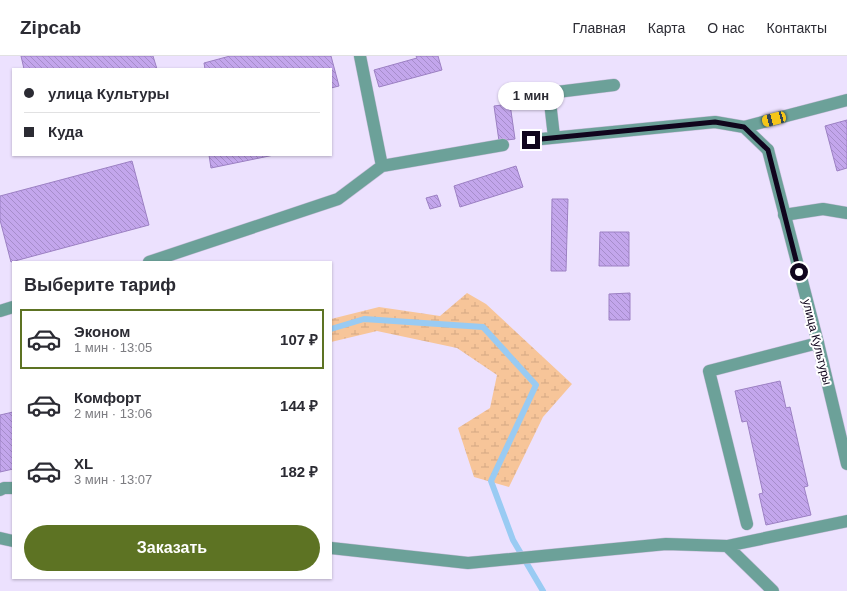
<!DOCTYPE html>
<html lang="ru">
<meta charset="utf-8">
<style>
:root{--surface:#fff;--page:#f7f7f7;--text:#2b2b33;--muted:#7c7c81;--line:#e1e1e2;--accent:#5d7323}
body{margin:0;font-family:Arial,sans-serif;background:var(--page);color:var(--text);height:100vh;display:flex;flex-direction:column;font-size:15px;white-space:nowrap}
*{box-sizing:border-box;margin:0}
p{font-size:13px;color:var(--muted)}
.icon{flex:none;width:22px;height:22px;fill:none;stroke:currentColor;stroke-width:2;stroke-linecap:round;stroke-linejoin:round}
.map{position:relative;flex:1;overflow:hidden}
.side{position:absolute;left:12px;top:205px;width:320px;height:318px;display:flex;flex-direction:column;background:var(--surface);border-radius:0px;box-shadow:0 1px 3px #0004}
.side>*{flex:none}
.guide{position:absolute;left:12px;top:12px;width:320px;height:88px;border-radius:0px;box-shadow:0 1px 3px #0004;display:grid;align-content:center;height:88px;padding:0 12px;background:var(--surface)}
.end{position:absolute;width:18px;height:18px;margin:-9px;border:5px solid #10051d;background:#fff;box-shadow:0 0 0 2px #fff}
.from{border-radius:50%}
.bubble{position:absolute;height:28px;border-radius:14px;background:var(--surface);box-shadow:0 1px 3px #0004;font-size:13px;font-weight:700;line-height:28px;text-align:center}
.car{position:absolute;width:12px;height:24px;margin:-12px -6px;border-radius:5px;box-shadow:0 0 3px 1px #0007;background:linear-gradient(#f5c518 24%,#345 0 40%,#f5c518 0 76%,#345 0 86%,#f5c518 0)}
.guide b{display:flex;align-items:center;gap:14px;height:38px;font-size:15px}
.guide b+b{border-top:1px solid var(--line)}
.guide i{width:10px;height:10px;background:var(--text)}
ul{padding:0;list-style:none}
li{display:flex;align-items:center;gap:12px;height:60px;margin:0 8px 6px;padding:0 4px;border:2px solid transparent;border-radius:0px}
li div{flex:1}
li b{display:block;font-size:15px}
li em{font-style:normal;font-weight:700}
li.active{border-color:var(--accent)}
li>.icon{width:36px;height:36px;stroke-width:1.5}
h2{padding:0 12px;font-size:18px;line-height:48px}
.cta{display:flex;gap:8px;margin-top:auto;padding:8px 12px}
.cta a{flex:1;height:46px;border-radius:24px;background:var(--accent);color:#fff;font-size:16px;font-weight:700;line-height:46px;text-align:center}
header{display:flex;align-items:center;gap:24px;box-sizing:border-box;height:56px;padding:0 20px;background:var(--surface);border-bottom:1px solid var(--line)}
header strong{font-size:19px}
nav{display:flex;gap:22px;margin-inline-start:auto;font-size:14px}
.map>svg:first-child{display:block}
.wetland{fill:url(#wetland-marsh)}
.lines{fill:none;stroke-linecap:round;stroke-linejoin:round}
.stream{stroke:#99cbf3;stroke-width:6}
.building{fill:url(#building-back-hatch);stroke:#9c80c3}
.lane-casing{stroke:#c9beda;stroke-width:13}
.street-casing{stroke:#c9beda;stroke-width:13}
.lane{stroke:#6ca199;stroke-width:12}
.street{stroke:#6ca199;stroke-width:12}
.route{stroke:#10051d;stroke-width:5}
.labels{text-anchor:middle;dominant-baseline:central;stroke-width:4;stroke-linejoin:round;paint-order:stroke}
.street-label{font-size:12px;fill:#10051d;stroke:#fff}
</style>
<header>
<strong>Zipcab</strong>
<nav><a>Главная</a><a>Карта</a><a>О нас</a><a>Контакты</a></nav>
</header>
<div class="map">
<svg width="847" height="535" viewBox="0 0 847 535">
<defs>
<pattern id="wetland-marsh" width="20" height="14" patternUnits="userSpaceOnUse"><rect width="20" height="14" fill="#f7c599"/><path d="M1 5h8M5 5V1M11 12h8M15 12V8" fill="none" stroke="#d3a883"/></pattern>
<pattern id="building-back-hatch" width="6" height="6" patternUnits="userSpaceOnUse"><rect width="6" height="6" fill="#c3a6ec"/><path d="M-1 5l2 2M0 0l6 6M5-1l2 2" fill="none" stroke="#a68dca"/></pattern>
</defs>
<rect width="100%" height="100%" fill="#ece1fe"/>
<path class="wetland" d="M467,237L486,248L572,328L543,361L509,431L474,421L458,372L490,352L497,319L457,292L377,275L331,286V263L379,251L440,260Z"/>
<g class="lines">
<path class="stream" d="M331,273L364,263L483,271L536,329L491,425L513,484L543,535"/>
</g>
<path class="building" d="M21,0H153L157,13H24Z
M230,0H331L339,30L331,32V13H205L204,7Z
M416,0H438L442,14L379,31L374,14L417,2Z
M510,48L515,83L499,85L494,50Z
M847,64V112L837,115L825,70Z
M209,99H274L211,112Z
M132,105L149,169L11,206L0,164V140Z
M516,110L523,131L460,151L454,130Z
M437,139L441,150L430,153L426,142Z
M552,143H568L566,215H551Z
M600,176H629V210H599Z
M630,237V264H609V238Z
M780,325L786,352L790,351L808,430L804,431L811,459L766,469L759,438L763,437L747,365L742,366L735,335Z
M13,356V413L0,416V359Z"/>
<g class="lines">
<g class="lane-casing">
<path id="lane" d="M360,0L382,110
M744,71L847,44
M554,81L549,37L614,29
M531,84L715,66L744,71L768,94
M784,159L823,153L847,157
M149,206L338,143L382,110L503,89
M0,255L13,251
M0,434L4,432H13
M747,468L709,315L818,287
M0,482L13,485
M727,490L773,535
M331,492L468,507L666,488L727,490L847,465"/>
</g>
<g class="street-casing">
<path id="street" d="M768,94L818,287L847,408"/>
</g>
<use href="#lane" class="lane"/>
<use href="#street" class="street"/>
</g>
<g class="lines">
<path class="route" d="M531,84L715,66L744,71L768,94L799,216"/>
</g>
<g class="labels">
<g class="street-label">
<text transform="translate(817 286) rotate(76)">улица Культуры</text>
</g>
</g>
</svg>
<i class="end from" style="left:799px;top:216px"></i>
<i class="end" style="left:531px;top:84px"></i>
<div class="bubble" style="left:498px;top:26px;width:66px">1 мин</div>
<i class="car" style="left:774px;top:63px;rotate:255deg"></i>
<div class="guide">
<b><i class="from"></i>улица Культуры</b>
<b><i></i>Куда</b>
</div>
<section class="side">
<h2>Выберите тариф</h2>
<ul>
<li class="active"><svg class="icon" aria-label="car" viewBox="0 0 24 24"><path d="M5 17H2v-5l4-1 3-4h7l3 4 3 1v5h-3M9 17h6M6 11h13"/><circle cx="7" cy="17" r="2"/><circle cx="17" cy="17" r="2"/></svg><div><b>Эконом</b><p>1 мин · 13:05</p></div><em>107 ₽</em></li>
<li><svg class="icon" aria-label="car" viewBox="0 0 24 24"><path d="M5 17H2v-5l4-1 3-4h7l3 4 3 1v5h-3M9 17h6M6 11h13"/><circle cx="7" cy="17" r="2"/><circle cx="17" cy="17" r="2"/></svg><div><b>Комфорт</b><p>2 мин · 13:06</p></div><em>144 ₽</em></li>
<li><svg class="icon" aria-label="car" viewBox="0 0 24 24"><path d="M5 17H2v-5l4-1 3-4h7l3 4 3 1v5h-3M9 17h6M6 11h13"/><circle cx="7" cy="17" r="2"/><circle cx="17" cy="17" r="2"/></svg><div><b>XL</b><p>3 мин · 13:07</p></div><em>182 ₽</em></li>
</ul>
<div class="cta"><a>Заказать</a></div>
</section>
</div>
